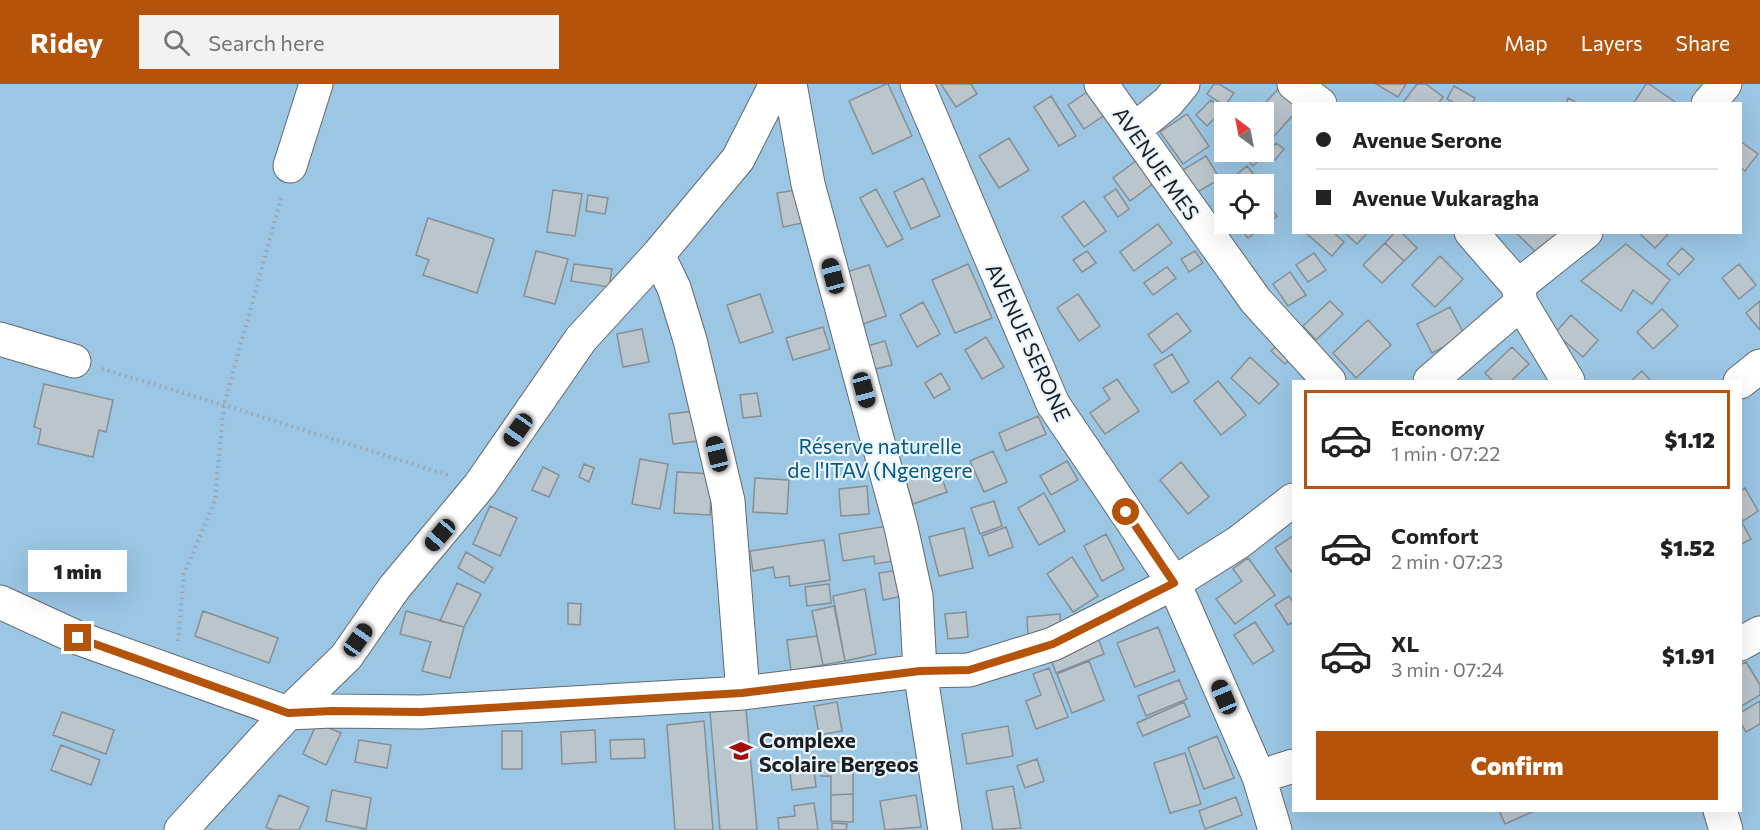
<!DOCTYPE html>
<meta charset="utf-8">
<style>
:root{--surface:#fff;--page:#f2f2f2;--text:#222;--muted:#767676;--line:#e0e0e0;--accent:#b45309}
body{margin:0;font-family:Commissioner,sans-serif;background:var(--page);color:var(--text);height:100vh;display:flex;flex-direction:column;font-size:22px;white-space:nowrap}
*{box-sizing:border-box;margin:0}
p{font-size:20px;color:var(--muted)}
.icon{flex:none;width:33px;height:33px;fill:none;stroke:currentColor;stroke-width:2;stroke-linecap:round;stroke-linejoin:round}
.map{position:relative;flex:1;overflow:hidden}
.details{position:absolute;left:1292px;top:296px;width:450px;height:432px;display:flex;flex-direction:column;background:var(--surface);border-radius:0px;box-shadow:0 6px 24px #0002}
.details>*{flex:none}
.guide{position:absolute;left:1292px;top:18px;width:450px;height:132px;border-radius:0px;box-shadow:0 6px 24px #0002;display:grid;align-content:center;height:132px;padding:0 24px;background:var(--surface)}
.needle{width:39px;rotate:328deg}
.fabs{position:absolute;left:1214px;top:18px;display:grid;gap:12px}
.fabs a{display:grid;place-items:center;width:60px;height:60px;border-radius:0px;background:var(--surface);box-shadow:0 6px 24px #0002;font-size:30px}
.end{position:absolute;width:27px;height:27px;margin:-14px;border:8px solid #b45309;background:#fff;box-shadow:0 0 0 3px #fff}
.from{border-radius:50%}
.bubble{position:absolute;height:42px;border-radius:0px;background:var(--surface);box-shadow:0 6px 24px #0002;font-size:20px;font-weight:800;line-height:42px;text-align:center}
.car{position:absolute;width:18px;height:36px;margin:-18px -9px;border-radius:8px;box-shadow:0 0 4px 2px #0007;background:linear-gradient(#222 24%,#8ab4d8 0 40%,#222 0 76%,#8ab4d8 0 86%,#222 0)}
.guide b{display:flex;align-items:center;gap:21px;height:57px;font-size:22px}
.guide b+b{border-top:2px solid var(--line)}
.guide i{width:15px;height:15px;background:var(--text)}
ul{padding:10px 0 0;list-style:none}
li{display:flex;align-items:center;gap:18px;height:99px;margin:0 12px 9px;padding:0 12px;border:3px solid transparent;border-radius:0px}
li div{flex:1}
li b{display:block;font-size:22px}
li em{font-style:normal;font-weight:800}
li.selected{border-color:var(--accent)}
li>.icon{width:54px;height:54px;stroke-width:1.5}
.primary-button{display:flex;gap:12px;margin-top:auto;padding:12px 24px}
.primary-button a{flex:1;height:69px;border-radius:0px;background:var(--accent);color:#fff;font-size:24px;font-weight:800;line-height:69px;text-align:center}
header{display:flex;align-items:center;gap:36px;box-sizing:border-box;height:84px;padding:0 30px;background:var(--accent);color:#fff}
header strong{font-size:28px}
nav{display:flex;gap:33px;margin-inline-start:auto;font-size:21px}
.search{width:420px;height:54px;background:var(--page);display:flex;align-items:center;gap:15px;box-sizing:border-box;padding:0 21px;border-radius:0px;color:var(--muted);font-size:22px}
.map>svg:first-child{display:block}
.green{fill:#9bc6e4;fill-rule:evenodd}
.building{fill:#bbc5cc;stroke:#858f95;stroke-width:1.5}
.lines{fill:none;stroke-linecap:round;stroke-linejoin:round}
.minor-casing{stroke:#616a71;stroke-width:35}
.path{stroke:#9ca4aa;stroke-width:4;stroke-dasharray:1.5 4.5;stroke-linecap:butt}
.minor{stroke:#fff;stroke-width:33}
.route{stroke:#b45309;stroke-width:8}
.labels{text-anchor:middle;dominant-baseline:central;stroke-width:4.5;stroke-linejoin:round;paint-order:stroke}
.street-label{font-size:21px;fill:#1b1e21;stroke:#ebf5fd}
.park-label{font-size:21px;fill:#015984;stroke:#ebf5fd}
.poi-label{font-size:21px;font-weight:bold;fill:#1b1e21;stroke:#ebf5fd;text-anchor:start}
</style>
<header>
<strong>Ridey</strong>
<div class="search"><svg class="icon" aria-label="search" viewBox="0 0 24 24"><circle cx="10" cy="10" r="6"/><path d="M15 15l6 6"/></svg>Search here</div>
<nav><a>Map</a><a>Layers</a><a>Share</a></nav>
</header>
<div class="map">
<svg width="1760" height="746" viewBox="0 0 1760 746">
<rect width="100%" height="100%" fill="#ebf5fd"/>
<path class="green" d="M0,0H1760V746H0ZM1293,20H1740V148H1293ZM1224,28H1263V68H1224ZM1224,100H1263V140H1224ZM1293,297H1740V726H1293Z"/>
<path class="building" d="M886,0H888L912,52L873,70L849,17Z
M941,0H971L977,10L956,23Z
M1214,0H1219L1234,9L1225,22L1207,10Z
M1376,0H1406L1398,13Z
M1417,0H1426L1443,13L1438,20H1402Z
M1646,0H1649L1678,20H1633Z
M1096,2L1112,26L1084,45L1068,21Z
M1454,2L1475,14L1472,20H1456L1447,15Z
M1280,3L1293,20V31L1267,60L1263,56V28H1257Z
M1051,12L1076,52L1059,62L1034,23Z
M1568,14L1579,20H1566Z
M1211,16L1222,27L1207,42L1196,31Z
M1187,30L1209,62L1183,80L1160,48Z
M1009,54L1029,86L999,104L979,72Z
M1740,57L1758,70L1745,87L1740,83Z
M1276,59L1284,65L1275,76L1267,71Z
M1250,68H1253L1260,75L1253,82L1244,72Z
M1206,72L1220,95L1194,110L1181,87Z
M1140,74L1158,96L1130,117L1113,94Z
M1247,82L1258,96L1253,100H1234L1230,96Z
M923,94L940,132L911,145L894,108Z
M802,105L807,138L783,143L777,109Z
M876,105L903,155L887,163L860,114Z
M1116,105L1129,125L1118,133L1104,113Z
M553,106L582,110L575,152L547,148Z
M588,111L608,114L605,130L586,127Z
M1263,114L1277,132L1248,154L1237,140H1263Z
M1084,117L1106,147L1084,163L1062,133Z
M428,134L494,155L477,209L423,191L429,176L416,171Z
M1158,140L1172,159L1134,187L1120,168Z
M1305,148H1333L1344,158L1332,172Z
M1344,148H1368L1357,160Z
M1395,148H1401L1417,164L1404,177L1385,159Z
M1515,148H1558L1538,170Z
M1638,148H1670L1655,164Z
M1385,159L1404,177L1382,199L1363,181Z
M1626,160L1670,196L1652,220L1633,206L1621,227L1581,197Z
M1682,164L1694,175L1679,191L1667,180Z
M536,167L568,175L555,220L524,212Z
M1087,167L1096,179L1082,188L1073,176Z
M1195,167L1203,179L1189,188L1181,175Z
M1314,169L1326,186L1308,198L1296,181Z
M1440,172L1463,195L1435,223L1412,201Z
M574,180L612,185L609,203L571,197Z
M968,180L992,234L955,249L932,196Z
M1739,180L1756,201L1739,215L1722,194Z
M869,181L886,232L863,240L847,188Z
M1167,183L1176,194L1153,211L1144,199Z
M1290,188L1306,211L1288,222L1273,200Z
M760,210L773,248L740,259L727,221Z
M1078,210L1100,242L1079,257L1057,224Z
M1330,217L1343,230L1316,256L1303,242Z
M1760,217V246L1746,229Z
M923,218L940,250L917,263L900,231Z
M1450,223L1465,252L1432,269L1417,240Z
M1662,225L1678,242L1653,265L1637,248Z
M1177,229L1191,247L1162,269L1148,251Z
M1571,231L1598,256L1583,273L1555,249Z
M1368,236L1391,261L1356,294L1333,269Z
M823,243L830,265L793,276L786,254Z
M642,245L649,278L623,283L617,250Z
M986,253L1004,283L982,295L965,266Z
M885,257L892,281L871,286L864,263Z
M1282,257L1295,269L1285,280L1271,267Z
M1512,263L1529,280L1511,297H1493L1485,289Z
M1172,270L1189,298L1172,309L1154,281Z
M1250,273L1279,300L1259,320L1231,294Z
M1642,287L1651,297H1631Z
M941,289L950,305L934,314L925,299Z
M1117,295L1139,327L1105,350L1090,329L1110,315L1103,304Z
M1218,297L1246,331L1221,351L1194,317Z
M44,300L113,316L106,348L99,346L93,373L38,360L41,345L34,343Z
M757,309L761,332L743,334L740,311Z
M695,327L699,357L673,360L669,330Z
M1038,332L1046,350L1006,367L999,349Z
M993,367L1007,398L984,408L970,377Z
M640,375L668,380L660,425L632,420Z
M1067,377L1078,396L1051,411L1040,392Z
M1181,378L1209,413L1188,430L1160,396Z
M584,380L594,384L589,398L579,393Z
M937,381L947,408L913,420L904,393Z
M543,383L559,391L549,413L532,406Z
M677,388L712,390L710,431L674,429Z
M755,394L789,396L787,430L753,428Z
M867,402L869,430L841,432L839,405Z
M1745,404L1758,427L1743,437L1740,432V408Z
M1044,409L1065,447L1039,461L1018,424Z
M994,417L1002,442L980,450L971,424Z
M490,422L517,434L500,472L473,460Z
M1740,435L1751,455L1740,461Z
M893,441L899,476L875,480L874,472L843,477L839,450Z
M1006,443L1013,463L989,472L982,452Z
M964,444L973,484L939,492L929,453Z
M1106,450L1124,485L1102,497L1084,462Z
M1293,452V490L1275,464Z
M824,456L830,496L790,502L789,492L775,494L773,483L753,487L750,467Z
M466,468L493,484L484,499L458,484Z
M1072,473L1098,512L1073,528L1047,490Z
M1248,474L1275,511L1235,540L1216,515L1242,497L1233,485Z
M898,486L903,512L883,516L879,489Z
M457,499L481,510L464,543L440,537Z
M829,500L831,519L807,522L805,503Z
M865,505L876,570L845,577L833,512Z
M1289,512L1293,518V538L1288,541L1275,521Z
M568,519L581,520L580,541L568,540Z
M834,522L845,577L823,581L812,527Z
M203,527L278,554L269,579L195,552Z
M406,527L464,543L450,594L422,587L431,558L400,550Z
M966,528L968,553L948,555L945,530Z
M1060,530L1061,549L1028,552L1027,533Z
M1255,538L1274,567L1253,580L1234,551Z
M1158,543L1175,587L1135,603L1117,559Z
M1097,551L1104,570L1056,589L1049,570Z
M817,552L823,581L791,587L787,556Z
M1089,577L1104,616L1072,629L1057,590Z
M1746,578L1760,601V611L1740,623V581Z
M1049,584L1068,633L1036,645L1026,617L1041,611L1033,590Z
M1179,596L1187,615L1146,632L1138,612Z
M1760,617V640L1746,648L1740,638V629Z
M837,618L842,647L819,651L814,622Z
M1184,618L1190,632L1143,652L1137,639Z
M746,625L757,746H720L710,628Z
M62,628L114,646L106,670L53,651Z
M704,637L713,746H675L667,641Z
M317,639L341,649L326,681L303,670Z
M1008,642L1013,672L967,680L962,650Z
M595,646L596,678L562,680L561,648Z
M502,647H522V685H502Z
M1217,652L1234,694L1204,705L1188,664Z
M644,655L645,674L611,675L610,656Z
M359,656L391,661L387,684L355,678Z
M61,661L100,676L91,701L51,686Z
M1185,669L1201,720L1170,729L1154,679Z
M1037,675L1044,697L1025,704L1017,682Z
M821,678H853V710L831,711V692H821Z
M813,679L816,703L792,706L789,681Z
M1013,702L1021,744L993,746L986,707Z
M332,706L371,714L366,745L326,737Z
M853,710V738L831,737V711Z
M279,711L309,723L299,746H273L266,743Z
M916,711L921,743L885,746L880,717Z
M1236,713L1242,731L1205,745L1199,727Z
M814,719L818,746H779L778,734L795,732L794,722Z
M1499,726H1534V727L1505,740Z
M832,739L847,740L846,746H832Z"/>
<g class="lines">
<g class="minor-casing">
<path id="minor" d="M790,0L808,100L901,443L916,512L920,587L945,746
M917,0L1053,320L1174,499L1259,693L1275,746
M1101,0L1256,217L1329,297
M1294,0L1320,20
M1708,20L1725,0
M1134,46L1168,18L1183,0
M290,82L316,0
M1471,148L1518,202
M658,171L674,204L690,256L728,417L743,609
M1521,219L1568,297
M0,255L74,277
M1430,297L1521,219L1518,202L1586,148
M1740,298L1760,282
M0,518L78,554L288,629L332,627L421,628L743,609L920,587L969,586L1053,560L1174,499L1239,458L1293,416
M1740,560L1760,549
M1259,693L1293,682
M1720,726L1726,746
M181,746L288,629L346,573L394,504L480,401L581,255L658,171L738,75L776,0"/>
</g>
<path class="path" d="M102,285L224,321L448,391
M178,557L184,490L215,416L224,321L282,111"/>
<use href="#minor" class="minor"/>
</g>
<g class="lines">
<path class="route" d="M78,554L288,629L332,627L421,628L742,609L920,587L969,586L1053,560L1174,499L1126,428"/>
</g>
<defs>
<g id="school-bare" transform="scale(1.8)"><path d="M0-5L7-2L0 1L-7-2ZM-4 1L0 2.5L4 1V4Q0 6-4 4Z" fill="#a40e09" stroke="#ebf5fd" stroke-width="2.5" paint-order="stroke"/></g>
</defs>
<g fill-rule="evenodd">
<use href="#school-bare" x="741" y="667"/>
</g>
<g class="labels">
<g class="street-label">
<text transform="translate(1157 79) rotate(55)">AVENUE MES</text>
<text transform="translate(1029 258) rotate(65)">AVENUE SERONE</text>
</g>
<g class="park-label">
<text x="880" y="361">Réserve naturelle<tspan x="880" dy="24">de l'ITAV (Ngengere</tspan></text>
</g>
<g class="poi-label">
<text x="759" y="655">Complexe<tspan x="759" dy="24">Scolaire Bergeos</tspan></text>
</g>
</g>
</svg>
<div class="fabs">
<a><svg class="needle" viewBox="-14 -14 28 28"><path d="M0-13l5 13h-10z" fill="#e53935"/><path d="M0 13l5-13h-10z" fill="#767676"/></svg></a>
<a><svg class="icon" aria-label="locate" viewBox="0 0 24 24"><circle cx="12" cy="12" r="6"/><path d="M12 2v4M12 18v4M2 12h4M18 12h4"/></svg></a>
</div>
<i class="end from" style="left:1126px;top:428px"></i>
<i class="end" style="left:78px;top:554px"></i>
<div class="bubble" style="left:28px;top:466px;width:99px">1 min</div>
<i class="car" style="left:833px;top:192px;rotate:345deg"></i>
<i class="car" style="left:864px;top:306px;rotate:165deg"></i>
<i class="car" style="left:518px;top:346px;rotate:215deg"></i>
<i class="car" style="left:717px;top:370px;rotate:346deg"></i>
<i class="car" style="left:440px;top:451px;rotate:221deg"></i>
<i class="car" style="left:358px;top:556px;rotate:35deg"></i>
<i class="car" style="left:1224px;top:613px;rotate:337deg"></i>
<div class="guide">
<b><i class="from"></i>Avenue Serone</b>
<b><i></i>Avenue Vukaragha</b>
</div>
<section class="details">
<ul>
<li class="selected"><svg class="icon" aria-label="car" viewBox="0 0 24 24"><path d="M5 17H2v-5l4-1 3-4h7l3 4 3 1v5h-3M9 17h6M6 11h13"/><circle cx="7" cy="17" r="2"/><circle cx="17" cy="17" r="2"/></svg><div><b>Economy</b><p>1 min · 07:22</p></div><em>$1.12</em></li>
<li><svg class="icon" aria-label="car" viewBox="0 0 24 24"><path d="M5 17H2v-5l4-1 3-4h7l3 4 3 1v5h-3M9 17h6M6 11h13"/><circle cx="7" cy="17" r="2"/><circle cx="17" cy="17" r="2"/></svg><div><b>Comfort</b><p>2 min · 07:23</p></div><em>$1.52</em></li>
<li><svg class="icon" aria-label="car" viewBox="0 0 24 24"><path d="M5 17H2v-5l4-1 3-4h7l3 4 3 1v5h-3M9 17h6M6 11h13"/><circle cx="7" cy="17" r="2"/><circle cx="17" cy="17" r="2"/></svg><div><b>XL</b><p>3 min · 07:24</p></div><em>$1.91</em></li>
</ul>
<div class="primary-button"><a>Confirm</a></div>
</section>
</div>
